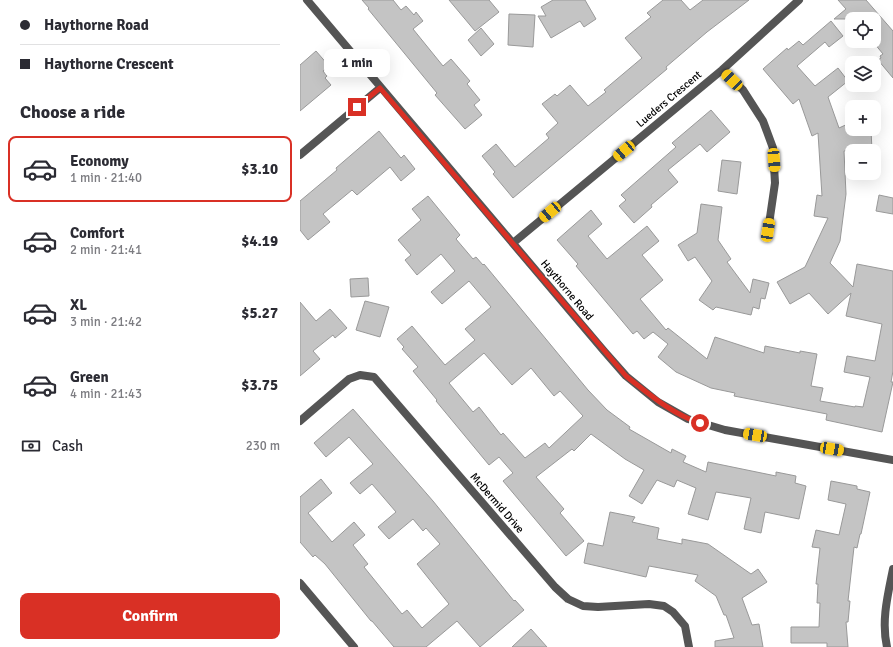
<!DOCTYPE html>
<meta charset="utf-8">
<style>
:root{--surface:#fff;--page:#f7f7f7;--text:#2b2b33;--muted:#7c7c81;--line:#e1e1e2;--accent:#d93025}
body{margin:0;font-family:Signika,sans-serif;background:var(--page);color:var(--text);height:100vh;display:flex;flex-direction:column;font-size:15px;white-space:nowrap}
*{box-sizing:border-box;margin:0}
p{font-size:13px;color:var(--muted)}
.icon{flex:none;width:22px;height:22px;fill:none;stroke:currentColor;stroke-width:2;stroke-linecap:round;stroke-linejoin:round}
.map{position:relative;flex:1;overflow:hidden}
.drawer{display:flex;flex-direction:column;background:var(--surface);width:300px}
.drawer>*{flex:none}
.top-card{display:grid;align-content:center;height:88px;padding:0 20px;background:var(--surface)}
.tools{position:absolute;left:545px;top:12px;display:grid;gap:8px}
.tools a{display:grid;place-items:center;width:36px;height:36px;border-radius:8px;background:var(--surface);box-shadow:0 4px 16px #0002;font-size:20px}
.end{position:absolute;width:18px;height:18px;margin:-9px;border:5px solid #d93025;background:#fff;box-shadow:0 0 0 2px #fff}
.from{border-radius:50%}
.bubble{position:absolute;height:28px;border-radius:8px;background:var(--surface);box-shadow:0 4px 16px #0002;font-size:13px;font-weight:700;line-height:28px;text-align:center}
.car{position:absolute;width:12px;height:24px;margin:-12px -6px;border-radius:5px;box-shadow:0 0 3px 1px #0007;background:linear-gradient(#f5c518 24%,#345 0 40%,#f5c518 0 76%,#345 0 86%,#f5c518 0)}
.top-card b{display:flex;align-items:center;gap:14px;height:38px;font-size:15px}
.top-card b+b{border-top:1px solid var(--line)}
.top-card i{width:10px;height:10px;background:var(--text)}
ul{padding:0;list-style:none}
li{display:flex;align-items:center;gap:12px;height:66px;margin:0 8px 6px;padding:0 12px;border:2px solid transparent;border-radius:8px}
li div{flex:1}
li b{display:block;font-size:15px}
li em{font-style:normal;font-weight:700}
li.current{border-color:var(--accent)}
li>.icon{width:36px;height:36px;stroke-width:1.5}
h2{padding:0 20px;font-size:18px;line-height:48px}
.pay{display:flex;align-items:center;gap:10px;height:44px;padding:0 20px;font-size:15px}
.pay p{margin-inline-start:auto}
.cta{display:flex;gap:8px;margin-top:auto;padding:8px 20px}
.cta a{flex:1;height:46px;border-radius:8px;background:var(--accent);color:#fff;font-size:16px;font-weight:700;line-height:46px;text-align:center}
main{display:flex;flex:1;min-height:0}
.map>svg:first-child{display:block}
.building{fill:#c4c4c4;stroke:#999;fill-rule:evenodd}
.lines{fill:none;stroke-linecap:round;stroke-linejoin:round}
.minor{stroke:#555;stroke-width:8}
.tertiary{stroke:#555;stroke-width:8}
.route{stroke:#d93025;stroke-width:5}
.labels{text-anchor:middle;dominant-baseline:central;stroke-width:4;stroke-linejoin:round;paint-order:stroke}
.street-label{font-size:11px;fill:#000;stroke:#fff}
</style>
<main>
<section class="drawer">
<div class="top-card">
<b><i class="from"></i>Haythorne Road</b>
<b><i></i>Haythorne Crescent</b>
</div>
<h2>Choose a ride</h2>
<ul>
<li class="current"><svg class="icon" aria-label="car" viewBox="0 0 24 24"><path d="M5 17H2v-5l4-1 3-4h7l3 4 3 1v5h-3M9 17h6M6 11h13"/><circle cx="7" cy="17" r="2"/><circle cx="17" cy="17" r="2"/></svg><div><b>Economy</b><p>1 min · 21:40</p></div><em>$3.10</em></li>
<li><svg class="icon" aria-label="car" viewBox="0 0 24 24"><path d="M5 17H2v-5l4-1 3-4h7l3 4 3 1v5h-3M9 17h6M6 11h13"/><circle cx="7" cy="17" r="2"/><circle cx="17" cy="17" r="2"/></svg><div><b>Comfort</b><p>2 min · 21:41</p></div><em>$4.19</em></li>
<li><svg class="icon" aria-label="car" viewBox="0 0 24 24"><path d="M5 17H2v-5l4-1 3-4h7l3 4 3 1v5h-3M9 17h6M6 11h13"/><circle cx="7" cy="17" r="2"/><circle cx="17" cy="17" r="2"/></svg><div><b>XL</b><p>3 min · 21:42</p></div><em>$5.27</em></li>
<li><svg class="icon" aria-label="car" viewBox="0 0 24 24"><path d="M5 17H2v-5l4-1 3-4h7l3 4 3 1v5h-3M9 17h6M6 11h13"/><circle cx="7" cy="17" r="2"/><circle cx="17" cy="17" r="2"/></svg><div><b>Green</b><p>4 min · 21:43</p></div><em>$3.75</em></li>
</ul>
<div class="pay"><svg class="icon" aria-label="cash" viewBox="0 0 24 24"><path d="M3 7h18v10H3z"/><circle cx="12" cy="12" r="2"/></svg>Cash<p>230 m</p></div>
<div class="cta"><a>Confirm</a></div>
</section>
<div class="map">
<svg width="593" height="647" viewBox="0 0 593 647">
<rect width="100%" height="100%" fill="#fff"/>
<path class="building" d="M62,0H93L101,10L106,6L114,15L116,12L123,21L113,29L143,66L151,59L170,81L167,84L180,100L174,105L182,115L165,129L135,95L137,93L68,9L69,8Z
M149,0H189L199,12L175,31Z
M253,0H285L296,19L284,27L280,21L251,38L238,16H246L241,7Z
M363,0H381L390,10L403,0H449L407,32L366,67L367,69L213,198L193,174L195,172L182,156L196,144L215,167L249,138L246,134L258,123L242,104L255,94L257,96L270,85L288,106L306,92L304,90L342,58L325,38L351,17L347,13Z
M538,0H566L593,31V78L578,60L581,58L580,56L583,54L574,43V19H534L546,9Z
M209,14L235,15L233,47L208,45Z
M531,21L543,36L529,47L525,42L497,66L515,86L538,68L548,81L528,97L539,128L552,122V129H571L572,151H544L546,194L540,241L530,263L553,287L557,264L593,271V371L591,382H593L582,432L526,420L527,414L434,396L435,393L411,388L376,372L358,357L368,344L353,332L344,339L337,331L333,334L276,266L278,264L257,240L291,210L302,224L288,236L307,259L347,226L359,241L342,255L363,280L340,299L366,330L368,328L407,359L415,337L464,353L465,346L500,353V351L517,354L511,386L523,388L520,401L555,407V406L563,407L570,377L544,372L547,356L575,361L582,324L546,316L551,293L528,314L509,293L490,304L477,282L505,267L528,218L514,216L517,195L522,196L518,133L512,136L499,99L493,104L463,69L487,48L488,50L499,41L503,45Z
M181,28L194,44L181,56L168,40Z
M16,51L29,66L23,71L27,76L25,78L31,85L0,111V65Z
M411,110L430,132L407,152L400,144L368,170L378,182L351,205L352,207L334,223L319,206L326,200L321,195L376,147L372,143Z
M79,131L101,158L104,155L115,169L101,181L90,167L57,195L52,190L23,214L30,222L8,240L0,230V201L37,170L36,168Z
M422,160L441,162L437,194L418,191Z
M579,195L593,198V214L576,211Z
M128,196L160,235L156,239L173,259L176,257L183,265L184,264L288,390L307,410L330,427L329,429L371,453L372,449L386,456L383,462L406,472L408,462L476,476V472L496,476L495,483L506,486L499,519L465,512L461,533L444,529L451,498L416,492L408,520L388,514L396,488L377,480L374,487L357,480L342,504L329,496L344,470L325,459L291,434L274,451L272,449L236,477L264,509L260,513L284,541L266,556L203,481L213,473L199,457L189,465L136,401L137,400L113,371L118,367L102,349L104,347L97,339L112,326L145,365L175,340L165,329L191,307L169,281L142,304L131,292L155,271L141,254L117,275L105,260L111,255L98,240L121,220L112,209ZM184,353L212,385L231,368L254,396L260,391L283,416L249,448L245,443L225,458L203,433L201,435L179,407L173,412L149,383Z
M401,204L422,207L418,240L431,259L427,262L450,293L453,279L469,283L465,299L461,298L459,309L453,307L451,315L416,307L413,310L399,300L412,281L395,257L388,261L378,245L397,233Z
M68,278L69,296L51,297L50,279Z
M65,301L89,307L80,337L56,330Z
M0,302L16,321L30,309L47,328L35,338L33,335L13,351L20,359L0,376Z
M53,409L133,501L214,601L215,600L224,610L180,647L157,621L126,647H94L72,621H71L25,564L15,555L13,557L0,542V497L21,479L32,493L8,513L32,542L54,522L65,535L53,545L68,564L64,567L102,614L107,610L122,628L149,604L117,564L140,544L126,528L123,531L113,519L89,539L78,527L96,512L72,484L60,494L50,483L73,464L49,437L26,457L14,443Z
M531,481L557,486V489L570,492L561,534H560L557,548L554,547L548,601H550L548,622H546L548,647H527V643H491V627H519L520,603H517L518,584H516L520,548L512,547L516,530L539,535L546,504L528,500Z
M310,512L335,517L332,522L359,528L357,539L382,544V539L408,544L451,574L458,569L467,582L442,598L452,625L459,624L463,647H415V641L434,638L426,615H424L416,596L395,581L398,575L349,566L346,577L284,563L288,543L303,546Z
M231,629L247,647H212Z"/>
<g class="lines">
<path class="minor" d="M7,0L304,351L326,376L358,402L388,419L425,430L593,460
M422,70L443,90L463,121L473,148L475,183L468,231
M0,155L80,88
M213,243L422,70L499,0
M0,421L49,379L60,375L74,377L255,587L268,599L283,606L298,607L349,604L364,606L373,612L385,626L389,647
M0,583L54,647"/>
<path class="tertiary" d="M587,647C581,621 588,594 593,569"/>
</g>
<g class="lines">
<path class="route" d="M57,107L80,88L326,376C349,394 372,414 400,423"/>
</g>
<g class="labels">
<g class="street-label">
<text transform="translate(369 99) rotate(-40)">Lueders Crescent</text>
<text transform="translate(267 290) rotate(50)">Haythorne Road</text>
<text transform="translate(197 503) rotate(49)">McDermid Drive</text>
</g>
</g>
</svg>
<div class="tools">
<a><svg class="icon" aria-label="locate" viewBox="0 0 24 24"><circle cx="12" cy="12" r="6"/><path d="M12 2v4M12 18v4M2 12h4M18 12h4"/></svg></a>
<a><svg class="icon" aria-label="layers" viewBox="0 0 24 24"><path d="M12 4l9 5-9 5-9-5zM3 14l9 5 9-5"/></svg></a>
<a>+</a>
<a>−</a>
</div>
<i class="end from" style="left:400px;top:423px"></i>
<i class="end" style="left:57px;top:107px"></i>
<div class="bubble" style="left:24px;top:49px;width:66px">1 min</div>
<i class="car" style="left:432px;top:80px;rotate:314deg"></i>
<i class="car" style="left:324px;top:151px;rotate:230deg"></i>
<i class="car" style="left:474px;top:160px;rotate:176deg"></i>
<i class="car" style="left:250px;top:212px;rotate:230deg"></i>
<i class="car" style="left:468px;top:230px;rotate:9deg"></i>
<i class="car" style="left:455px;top:435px;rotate:280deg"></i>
<i class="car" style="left:532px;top:449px;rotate:100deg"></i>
</div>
</main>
